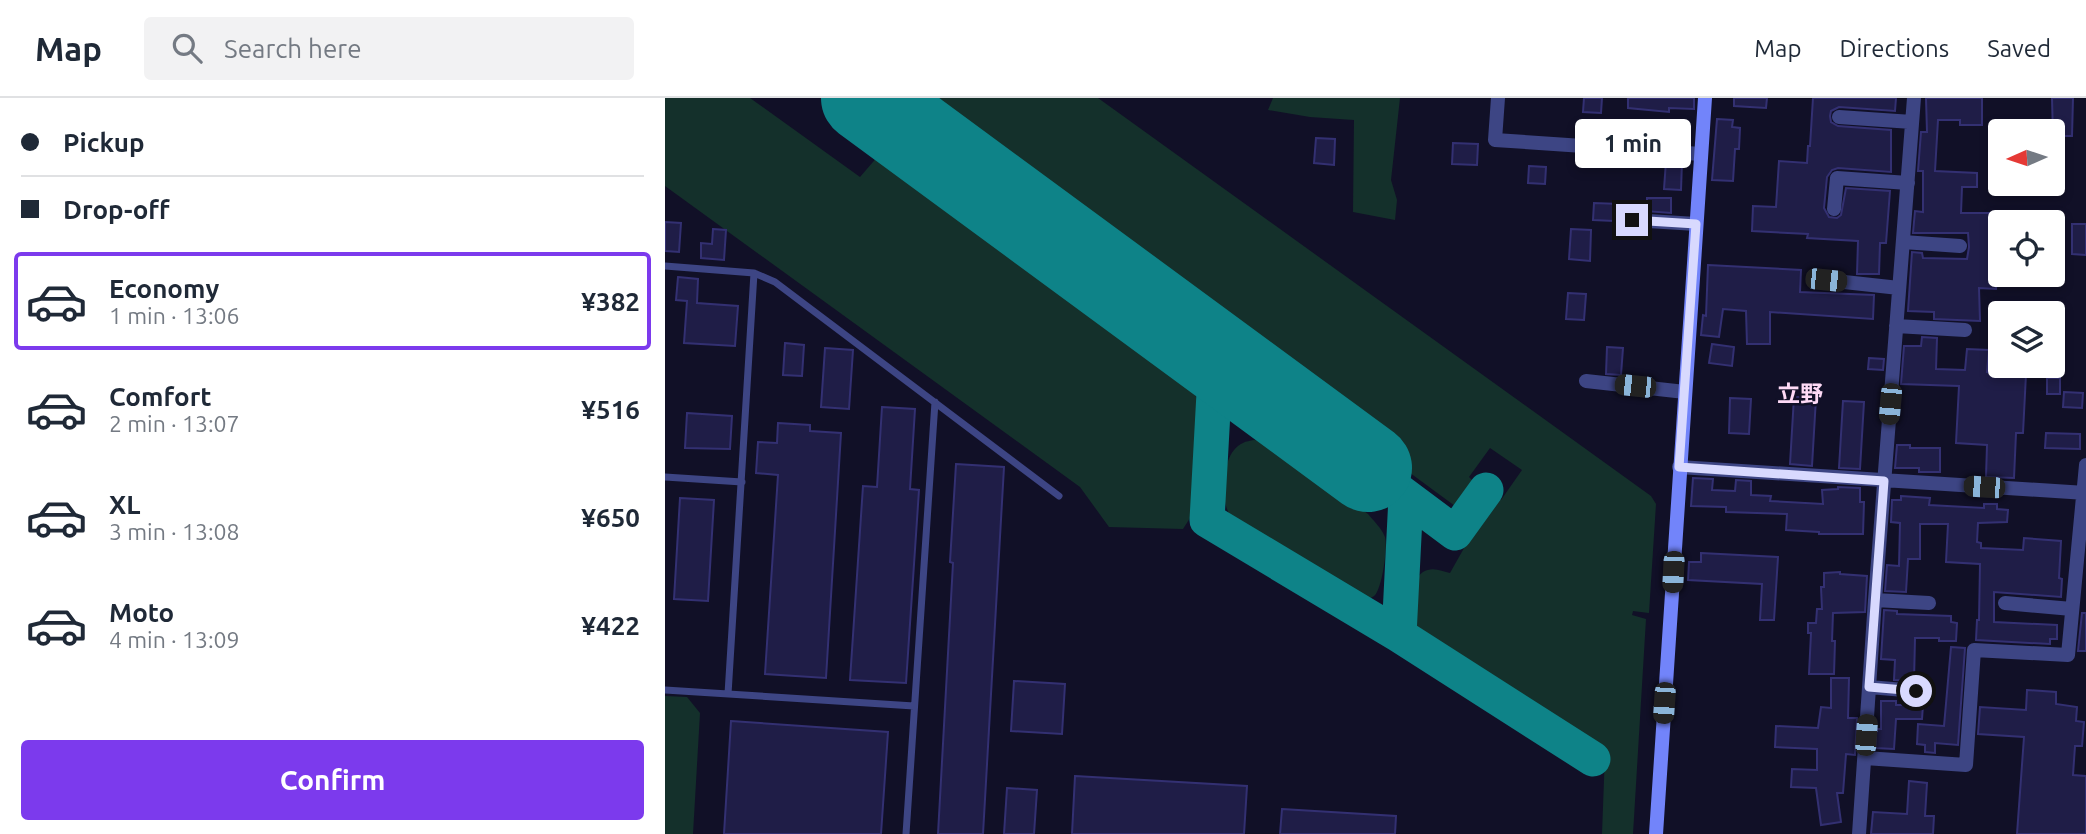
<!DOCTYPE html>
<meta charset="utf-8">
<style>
:root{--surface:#fff;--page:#f2f2f3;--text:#1f2937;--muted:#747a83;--line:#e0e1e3;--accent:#7c3aed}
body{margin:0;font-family:Ubuntu,"Noto Sans JP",sans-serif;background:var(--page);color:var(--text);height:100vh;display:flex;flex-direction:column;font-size:26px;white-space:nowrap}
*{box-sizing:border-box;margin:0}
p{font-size:23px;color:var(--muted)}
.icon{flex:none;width:38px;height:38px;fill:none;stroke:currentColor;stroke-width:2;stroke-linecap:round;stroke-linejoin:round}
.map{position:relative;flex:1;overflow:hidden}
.side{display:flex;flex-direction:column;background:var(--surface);width:665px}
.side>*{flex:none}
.guide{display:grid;align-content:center;height:154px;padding:0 21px;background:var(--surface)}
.needle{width:46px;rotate:267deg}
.fabs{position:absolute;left:1323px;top:21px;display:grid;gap:14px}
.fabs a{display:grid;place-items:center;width:77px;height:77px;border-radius:7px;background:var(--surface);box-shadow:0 4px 10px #0003;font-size:35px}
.end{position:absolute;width:32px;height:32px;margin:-16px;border:9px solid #d8d9fe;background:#111;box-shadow:0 0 0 4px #111}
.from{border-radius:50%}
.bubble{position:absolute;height:49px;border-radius:7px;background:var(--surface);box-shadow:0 4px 10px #0003;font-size:23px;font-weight:700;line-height:49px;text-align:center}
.car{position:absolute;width:21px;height:42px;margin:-21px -10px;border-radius:9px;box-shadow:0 0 5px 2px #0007;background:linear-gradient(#222 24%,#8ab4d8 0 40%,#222 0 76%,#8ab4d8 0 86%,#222 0)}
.guide b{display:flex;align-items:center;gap:24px;height:66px;font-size:26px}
.guide b+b{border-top:2px solid var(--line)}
.guide i{width:18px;height:18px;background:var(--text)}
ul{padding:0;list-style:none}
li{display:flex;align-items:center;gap:21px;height:98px;margin:0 14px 10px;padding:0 7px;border:4px solid transparent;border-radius:7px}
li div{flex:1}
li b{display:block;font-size:26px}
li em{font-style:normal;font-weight:700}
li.current{border-color:var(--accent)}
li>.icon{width:63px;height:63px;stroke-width:1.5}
.button{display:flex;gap:14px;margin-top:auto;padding:14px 21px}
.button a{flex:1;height:80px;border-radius:7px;background:var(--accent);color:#fff;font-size:28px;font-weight:700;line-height:80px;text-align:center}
header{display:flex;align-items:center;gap:42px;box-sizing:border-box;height:98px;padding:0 35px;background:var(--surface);border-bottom:2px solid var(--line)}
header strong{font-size:33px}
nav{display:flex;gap:38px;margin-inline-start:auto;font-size:24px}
.search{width:490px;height:63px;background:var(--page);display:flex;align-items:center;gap:18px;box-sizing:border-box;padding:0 24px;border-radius:7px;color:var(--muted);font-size:26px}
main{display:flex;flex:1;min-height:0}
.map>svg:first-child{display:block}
.green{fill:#14302b}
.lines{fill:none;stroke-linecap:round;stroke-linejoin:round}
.taxiway{stroke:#0e8388;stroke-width:35}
.runway{stroke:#0e8388;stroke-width:88}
.building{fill:#1f1d47;stroke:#333072;stroke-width:2}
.lane{stroke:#3d4584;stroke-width:7}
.street{stroke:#3d4584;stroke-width:14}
.secondary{stroke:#7284fa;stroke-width:14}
.route{stroke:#d8d9fe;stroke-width:9}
.labels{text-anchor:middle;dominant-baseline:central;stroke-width:5;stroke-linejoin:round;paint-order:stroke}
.quarter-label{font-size:23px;font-weight:bold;fill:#fedaf6;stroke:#111027}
</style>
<header>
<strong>Map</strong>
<div class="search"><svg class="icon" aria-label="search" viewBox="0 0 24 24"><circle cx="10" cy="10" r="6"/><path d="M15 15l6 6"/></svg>Search here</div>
<nav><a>Map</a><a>Directions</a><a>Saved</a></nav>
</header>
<main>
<section class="side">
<div class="guide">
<b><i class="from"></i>Pickup</b>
<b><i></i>Drop-off</b>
</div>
<ul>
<li class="current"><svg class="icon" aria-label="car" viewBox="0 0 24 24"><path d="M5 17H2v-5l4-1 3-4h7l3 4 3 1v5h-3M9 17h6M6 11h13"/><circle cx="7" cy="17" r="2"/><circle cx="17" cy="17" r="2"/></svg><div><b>Economy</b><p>1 min · 13:06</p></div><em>¥382</em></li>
<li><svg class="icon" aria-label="car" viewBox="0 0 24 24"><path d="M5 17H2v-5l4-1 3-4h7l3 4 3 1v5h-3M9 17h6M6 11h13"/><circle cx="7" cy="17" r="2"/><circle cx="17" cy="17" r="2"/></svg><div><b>Comfort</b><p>2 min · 13:07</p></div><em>¥516</em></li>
<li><svg class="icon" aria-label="car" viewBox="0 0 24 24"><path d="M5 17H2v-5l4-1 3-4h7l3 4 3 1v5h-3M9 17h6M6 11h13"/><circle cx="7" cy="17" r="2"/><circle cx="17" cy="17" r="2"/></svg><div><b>XL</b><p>3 min · 13:08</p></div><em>¥650</em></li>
<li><svg class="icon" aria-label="car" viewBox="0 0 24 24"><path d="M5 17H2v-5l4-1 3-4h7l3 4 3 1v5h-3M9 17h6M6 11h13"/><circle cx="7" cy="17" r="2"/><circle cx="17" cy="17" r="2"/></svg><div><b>Moto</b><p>4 min · 13:09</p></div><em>¥422</em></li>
</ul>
<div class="button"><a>Confirm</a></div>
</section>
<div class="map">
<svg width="1421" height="736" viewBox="0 0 1421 736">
<rect width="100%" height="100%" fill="#111027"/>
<path class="green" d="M0,0H85L195,79L214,57L520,281L532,300V309L528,409L525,420L518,431L444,429L415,389L0,88Z
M256,0H433L986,398L991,406L984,515L968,513L967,517L981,521L968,736H937L940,655L772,553C764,545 755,538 751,527C747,515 746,481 758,474C767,468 777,473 785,475L812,427L831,399L836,402L857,372L825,350L804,379L807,382L790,408L249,10Z
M608,0H735L726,82L732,102L730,122L688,114L689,22L645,19L603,12Z
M589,342L599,343L609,347L703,416C709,423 717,431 720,439C723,449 717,492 709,498C703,503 695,501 687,500L572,429C567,422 562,414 560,404C557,387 559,353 578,345C581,343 585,343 589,342Z
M0,598L22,599L35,615L28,736H0Z"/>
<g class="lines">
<path class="taxiway" d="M551,259L542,422L734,537L928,661
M703,370L790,435L821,392
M734,537L741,399"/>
<path class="runway" d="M200,0L703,370"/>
</g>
<path class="building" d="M919,0H937L936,15L918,14Z
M963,0H1029V11L1004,10V14L963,10Z
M1069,0H1102L1101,10L1069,8Z
M1148,0H1231L1230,13L1174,9L1166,13L1165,18L1166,24L1173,28L1226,32V74L1173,70L1167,72L1162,79L1159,110L1164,119L1172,120L1176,117L1181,90L1225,93L1221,145H1215L1214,176H1192L1193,143L1142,140L1143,136L1087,133L1088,108L1111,109L1114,63L1142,65L1143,48H1145Z
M1261,0H1317V27H1295V22H1273L1270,73L1312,75V89H1297L1296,115H1326L1325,166L1333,167L1331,191L1314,190L1315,223L1269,221V214L1243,213L1247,154L1257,155L1258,160L1302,161L1304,149L1303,135H1248L1250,113L1258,114V73H1253L1256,34H1262Z
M1387,0H1408L1407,38H1388Z
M1052,21L1068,22L1067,29L1075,30L1074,51H1070L1068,83L1047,82Z
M651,40L670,41L669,67L649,65Z
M788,45L813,46L812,67L787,66Z
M1001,63L1017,64L1016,92L999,91Z
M864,68L881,69L880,86L863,85Z
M982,100H1006V115L967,112L959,117L949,116V123L928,122L929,105L982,107Z
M0,124L16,125L14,154L0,153Z
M1407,126H1421V157L1407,156Z
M48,131L61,132L59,162L36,160V145L47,146Z
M906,131L926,132L925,163L904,161Z
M1043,167L1136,172L1135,194L1209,197L1208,221L1105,214V246H1082L1081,213L1058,211L1054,239L1036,237L1038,217L1041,218Z
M13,179L33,181L32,205L73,208L70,248L19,245L22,203L11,202Z
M903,195L921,196L919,222L901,221Z
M1257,239L1272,240L1271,271L1300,272L1302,251L1324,252L1322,274L1361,276L1358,335H1351L1349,380L1321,379L1322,347L1291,345L1294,288L1236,286L1239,248H1256Z
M120,245L139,247L137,278L118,277Z
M1047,246L1069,249L1067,268L1044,265Z
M942,249L958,250L956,277L941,276Z
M160,250L188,252L184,311L156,309Z
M1204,260L1219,261L1218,272L1203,271Z
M1382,280H1395V296H1382Z
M1399,294L1418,295L1417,310L1398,309Z
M1129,299L1151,300L1147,368L1125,366Z
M1065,300L1086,301L1084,336L1064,335Z
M1178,303L1199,304L1195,371L1174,370Z
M217,309L250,311L245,391L254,392L241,585L185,582L198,388L212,389Z
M22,315L67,318L65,351L20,350Z
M113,325L145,327V333L176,335L161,580L100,576L113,377L91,375L93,344L112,345Z
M1381,335L1415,336V351L1380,350Z
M1232,347H1245V350H1275V374H1254V370H1230Z
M291,366L339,369L318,736H273L288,465L285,464Z
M1028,380L1048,381L1047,392L1070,393L1071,382L1086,383V397L1106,398L1105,403L1158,406L1157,392L1173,391V389L1195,390V404H1199L1198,436H1154V434L1121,432L1122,416L1061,414V409L1026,408Z
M1236,398L1265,400L1264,407L1319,410V406H1332V411L1343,412L1342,424L1313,425L1312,444L1316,445V450L1358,452L1359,440L1396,443L1394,480L1397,481L1396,499L1329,494V524L1392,527V541H1385V546L1311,542L1312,522H1314L1315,466L1281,464L1283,426H1255V461H1243L1241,494L1220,493L1222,467L1234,468L1235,425L1226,424L1227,402H1236Z
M15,400L49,402L43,503L9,501Z
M1036,455L1113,459L1109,522H1095L1097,486L1023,482L1024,464H1036Z
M1175,474V476L1202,478L1200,514L1168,515L1167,543H1170L1169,576H1144L1146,535H1143V525H1151L1152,511H1157L1156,489H1159V475Z
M1219,512L1232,513V516L1286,518V524L1292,525L1291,543H1274V540H1250L1249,583L1229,582L1230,562L1216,561Z
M1417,515H1421V553H1413Z
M1286,549L1300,550L1293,647L1270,645V655L1260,654V647L1252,646L1253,626L1279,628Z
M1166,580H1184L1183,620H1192L1190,657L1181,656L1178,695H1172L1176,724L1156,727L1151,690L1126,689L1127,671L1152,672V651L1110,649L1111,628L1153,630L1156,609L1166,610Z
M349,583L400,586L397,636L346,633Z
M1362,592L1391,594V606L1412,609L1411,623L1419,624L1417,648H1410L1408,677L1421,678V736H1352L1359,639L1313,636L1315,609L1361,612Z
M1216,603H1231V607H1258L1257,621H1231L1229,651L1210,650L1211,631H1216Z
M66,623L223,634L216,736H59Z
M410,678L582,688L579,736H407Z
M1244,683L1262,685L1260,718H1269L1268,736H1206L1208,714L1242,716Z
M342,690L372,692L369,736H339Z
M617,711L731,718L730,736H615Z"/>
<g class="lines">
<path class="lane" d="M0,168L89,175L110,184L394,398
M0,379L77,384
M0,592L249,608
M63,596L89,175
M241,736L270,304"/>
<path class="street" d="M833,0L830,42L1036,56
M1174,19L1247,24
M1169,111L1172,80L1243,85
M967,122L1031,126
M1238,144L1295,148
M1161,182L1234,190
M1231,228L1300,232
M921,283L1020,294
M1014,369L1421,395
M1210,502L1264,505
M1340,505L1407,511
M1204,589L1251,593
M1200,660L1301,667L1309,552L1403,557L1421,367
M1194,736L1210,502L1249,0"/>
<path class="secondary" d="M991,736L1040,0"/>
</g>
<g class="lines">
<path class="route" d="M967,122L1031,126L1014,369L1219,383L1204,589L1251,593"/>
</g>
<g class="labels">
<g class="quarter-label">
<text x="1135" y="295">立野</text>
</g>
</g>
</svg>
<div class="fabs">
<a><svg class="needle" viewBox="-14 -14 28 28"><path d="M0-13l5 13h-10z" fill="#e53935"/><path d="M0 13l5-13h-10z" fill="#747a83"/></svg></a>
<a><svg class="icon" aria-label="locate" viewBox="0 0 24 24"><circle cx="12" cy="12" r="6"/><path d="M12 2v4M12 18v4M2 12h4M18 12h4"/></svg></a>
<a><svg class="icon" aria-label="layers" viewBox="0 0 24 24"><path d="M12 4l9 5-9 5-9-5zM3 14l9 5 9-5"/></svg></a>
</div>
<i class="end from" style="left:1251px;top:593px"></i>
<i class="end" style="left:967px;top:122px"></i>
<div class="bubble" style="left:910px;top:21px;width:116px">1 min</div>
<i class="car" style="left:1161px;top:182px;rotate:96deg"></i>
<i class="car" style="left:970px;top:288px;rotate:276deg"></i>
<i class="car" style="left:1225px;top:306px;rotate:185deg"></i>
<i class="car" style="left:1319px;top:389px;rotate:274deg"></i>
<i class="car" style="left:1008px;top:474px;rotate:183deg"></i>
<i class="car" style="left:999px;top:605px;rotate:184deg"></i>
<i class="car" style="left:1201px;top:637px;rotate:4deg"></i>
</div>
</main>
